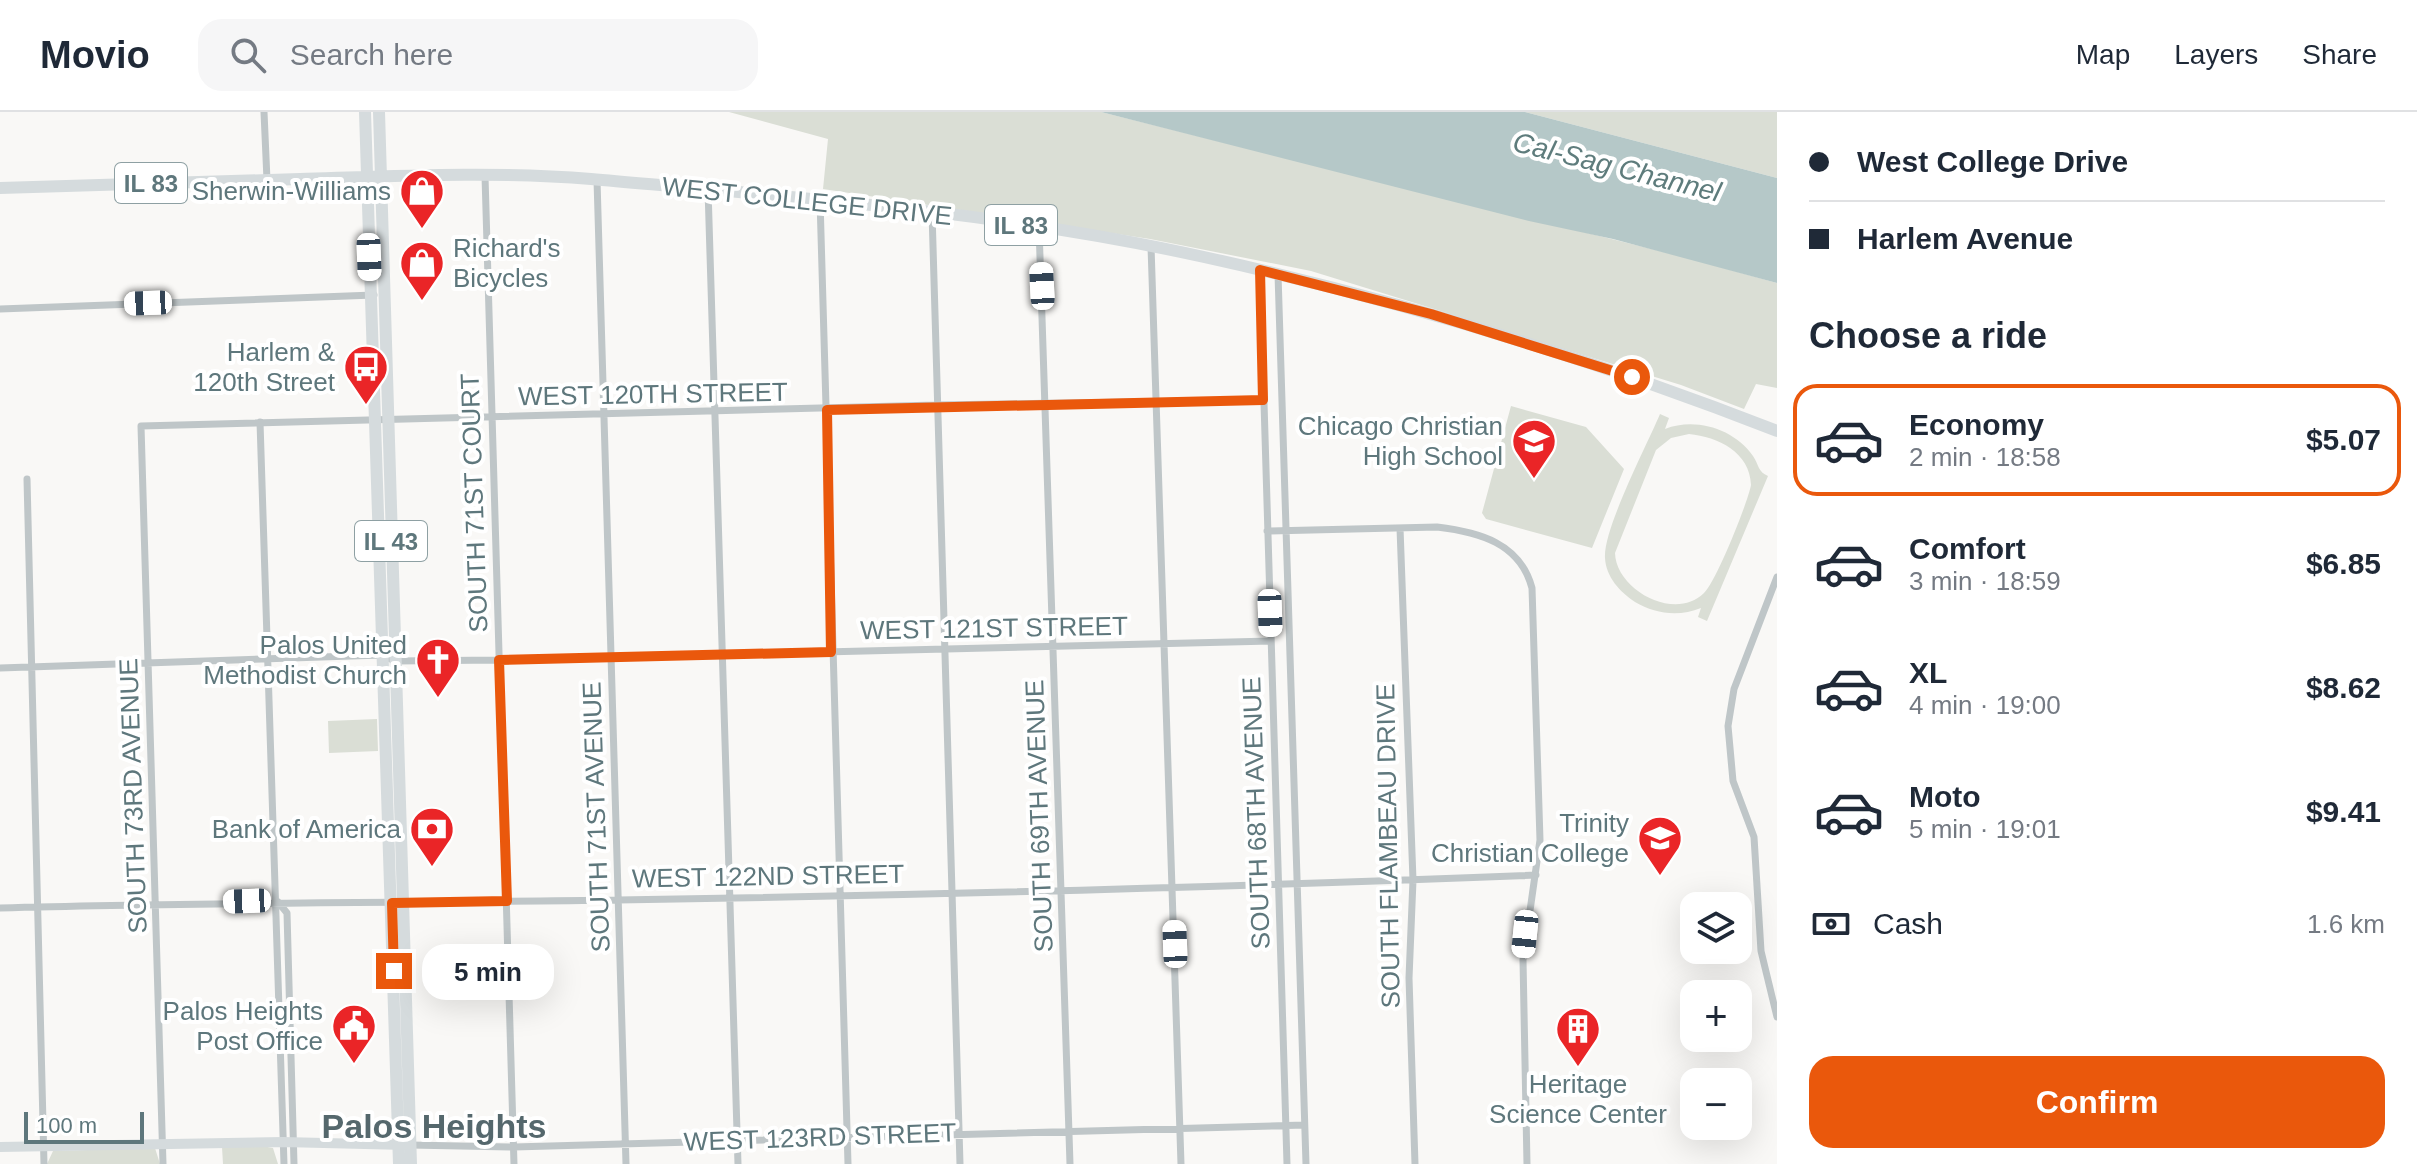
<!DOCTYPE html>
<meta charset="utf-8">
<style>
:root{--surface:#fff;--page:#f6f6f7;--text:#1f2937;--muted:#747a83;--line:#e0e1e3;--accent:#ea580c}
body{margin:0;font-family:Arial,sans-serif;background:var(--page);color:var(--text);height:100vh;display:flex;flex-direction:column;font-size:30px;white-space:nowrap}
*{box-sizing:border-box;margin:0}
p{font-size:26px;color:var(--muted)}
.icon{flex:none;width:44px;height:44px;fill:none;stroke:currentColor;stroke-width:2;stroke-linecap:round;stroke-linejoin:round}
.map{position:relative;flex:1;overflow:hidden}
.details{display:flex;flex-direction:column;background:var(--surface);width:640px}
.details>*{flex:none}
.banner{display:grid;align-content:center;height:176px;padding:0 32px;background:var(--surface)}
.tools{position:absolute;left:1680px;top:780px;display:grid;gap:16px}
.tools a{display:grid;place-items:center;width:72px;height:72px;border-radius:16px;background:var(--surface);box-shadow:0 8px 32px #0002;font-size:40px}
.scale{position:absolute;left:24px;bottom:20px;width:120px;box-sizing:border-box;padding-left:8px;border:4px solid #5e777c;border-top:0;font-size:22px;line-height:28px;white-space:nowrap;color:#5e777c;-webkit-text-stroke:6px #fff;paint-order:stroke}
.end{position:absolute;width:36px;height:36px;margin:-18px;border:10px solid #ea580c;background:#fff;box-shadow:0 0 0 4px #fff}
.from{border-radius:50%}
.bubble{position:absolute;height:56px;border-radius:24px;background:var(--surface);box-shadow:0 8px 32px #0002;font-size:26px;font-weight:600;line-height:56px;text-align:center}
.car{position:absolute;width:24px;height:48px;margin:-24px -12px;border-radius:10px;box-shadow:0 0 6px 2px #0007;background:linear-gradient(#fff 24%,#345 0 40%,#fff 0 76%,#345 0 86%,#fff 0)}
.banner b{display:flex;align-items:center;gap:28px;height:76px;font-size:30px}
.banner b+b{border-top:2px solid var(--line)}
.banner i{width:20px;height:20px;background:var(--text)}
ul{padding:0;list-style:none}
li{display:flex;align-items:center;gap:24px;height:112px;margin:0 16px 12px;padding:0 16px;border:4px solid transparent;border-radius:24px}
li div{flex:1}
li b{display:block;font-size:30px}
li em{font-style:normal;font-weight:600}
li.on{border-color:var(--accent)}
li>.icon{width:72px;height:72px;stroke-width:1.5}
h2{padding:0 32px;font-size:36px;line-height:96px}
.pay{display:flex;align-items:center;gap:20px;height:88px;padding:0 32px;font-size:30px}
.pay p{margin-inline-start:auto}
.cta{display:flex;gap:16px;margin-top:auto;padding:16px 32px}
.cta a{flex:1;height:92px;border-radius:24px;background:var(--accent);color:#fff;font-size:32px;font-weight:600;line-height:92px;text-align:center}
header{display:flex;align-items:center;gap:48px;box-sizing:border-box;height:112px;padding:0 40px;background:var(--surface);border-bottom:2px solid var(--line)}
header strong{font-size:38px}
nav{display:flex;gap:44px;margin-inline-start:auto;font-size:28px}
.search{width:560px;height:72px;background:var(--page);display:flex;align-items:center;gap:20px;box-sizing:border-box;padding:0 28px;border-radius:24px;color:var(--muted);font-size:30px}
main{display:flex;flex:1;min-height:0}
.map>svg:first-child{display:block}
.green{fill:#daded5;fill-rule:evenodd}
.water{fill:#b5c8c8}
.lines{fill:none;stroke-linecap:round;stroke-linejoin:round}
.street{stroke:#bfc6c8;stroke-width:7}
.secondary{stroke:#d5dbdd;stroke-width:10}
.primary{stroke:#d5dbdd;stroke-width:12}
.route{stroke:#ea580c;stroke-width:10}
.labels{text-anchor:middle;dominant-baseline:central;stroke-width:8;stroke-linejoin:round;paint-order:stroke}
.shield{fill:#fff;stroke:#8ea0a3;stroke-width:2}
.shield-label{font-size:24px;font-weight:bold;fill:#5e777c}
.poi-label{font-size:26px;fill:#5e777c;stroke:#fff;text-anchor:end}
.street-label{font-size:26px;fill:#5e777c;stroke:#fff}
.water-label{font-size:28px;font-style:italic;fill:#5e7c7c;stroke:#fff}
.district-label{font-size:34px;font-weight:bold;fill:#55686d;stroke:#fff}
</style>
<header>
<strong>Movio</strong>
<div class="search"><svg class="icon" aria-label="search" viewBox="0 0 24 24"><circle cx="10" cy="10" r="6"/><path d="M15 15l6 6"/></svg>Search here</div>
<nav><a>Map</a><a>Layers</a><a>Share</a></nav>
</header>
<main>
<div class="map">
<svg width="1777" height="1052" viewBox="0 0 1777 1052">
<rect width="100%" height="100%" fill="#f9f8f6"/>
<path class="green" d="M729,0H1101L1684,145L1777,171V276L1756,272L1744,297L1681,273L1311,159L1150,127L823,77L828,27Z
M1525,0H1777V66Z
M1511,294L1586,315L1624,357L1592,436L1486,407L1482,401Z
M1660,302L1669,306L1665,317C1696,305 1734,317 1753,344C1759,353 1758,360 1768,364L1707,509L1698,505L1701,496C1679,505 1655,502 1635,490C1620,480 1606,465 1605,446C1603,417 1647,333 1660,302ZM1689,322C1718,325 1750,340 1751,373C1748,390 1716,470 1704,481C1675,510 1616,478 1615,441L1656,338L1671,326Z
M377,607L378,639L329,641L328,609Z
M262,1034L273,1036L278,1052H223L222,1035Z
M155,1036L160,1052H47L53,1039Z"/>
<path class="water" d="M1101,0H1525L1777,66V171L1613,127L1529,109Z"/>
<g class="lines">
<path class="street" d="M264,0L267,68
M485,64L514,1052
M597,68L626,1052
M708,77L738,1052
M820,88L848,1052
M932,100L960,1052
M1039,115L1070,1052
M1151,134L1181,1052
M1260,158L1287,1052
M1278,162L1306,1052
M0,197L374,183
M260,310L284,1052
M27,367L44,1052
M1400,416L1413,768L1409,866L1415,1052
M1267,419L1437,415C1479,420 1520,431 1532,476L1540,728L1523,848L1527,1052
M1777,465L1734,577L1728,614L1733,669L1754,725L1761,839L1777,905
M0,556L382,543L395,549L499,548L1271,529
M278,790L287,801L294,1052
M0,796C206,790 412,791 618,788C924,783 1230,775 1536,763
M410,1033L514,1035L1304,1013
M163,1052L141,314L936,293L1263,288"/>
<path class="secondary" d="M0,1035L283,1030L406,1033"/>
<path class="primary" d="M365,0L399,1052
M379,0L411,1052
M0,76C100,73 200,70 300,67C396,64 495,59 591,67C795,85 1003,100 1204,145C1399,188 1591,246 1777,319"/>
</g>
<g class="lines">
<path class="route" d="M394,859L392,791L507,789L499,548L831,540L827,298L1263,288L1260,158L1431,202L1632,265"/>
</g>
<defs>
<g id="shop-pin" transform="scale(2.3)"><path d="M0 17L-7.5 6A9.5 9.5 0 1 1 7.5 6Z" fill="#ea2527" stroke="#fff"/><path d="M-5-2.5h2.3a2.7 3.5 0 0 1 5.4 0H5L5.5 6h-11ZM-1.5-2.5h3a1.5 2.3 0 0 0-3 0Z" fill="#fff"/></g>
<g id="bus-pin" transform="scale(2.3)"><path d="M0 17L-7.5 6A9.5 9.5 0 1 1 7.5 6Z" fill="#ea2527" stroke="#fff"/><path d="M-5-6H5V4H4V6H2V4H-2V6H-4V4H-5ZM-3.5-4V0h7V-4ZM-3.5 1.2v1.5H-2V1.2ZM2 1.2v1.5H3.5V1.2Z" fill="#fff"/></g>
<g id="school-pin" transform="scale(2.3)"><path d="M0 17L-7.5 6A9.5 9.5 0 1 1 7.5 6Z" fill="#ea2527" stroke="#fff"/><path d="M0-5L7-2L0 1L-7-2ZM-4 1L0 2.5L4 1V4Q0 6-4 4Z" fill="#fff"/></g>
<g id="church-pin" transform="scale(2.3)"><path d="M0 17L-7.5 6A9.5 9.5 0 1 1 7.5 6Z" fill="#ea2527" stroke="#fff"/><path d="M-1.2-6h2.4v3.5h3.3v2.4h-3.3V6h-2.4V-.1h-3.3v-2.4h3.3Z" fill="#fff"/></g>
<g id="bank-pin" transform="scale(2.3)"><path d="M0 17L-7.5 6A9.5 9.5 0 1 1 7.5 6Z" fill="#ea2527" stroke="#fff"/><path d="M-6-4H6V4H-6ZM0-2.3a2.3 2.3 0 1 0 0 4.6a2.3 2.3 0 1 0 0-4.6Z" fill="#fff"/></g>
<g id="university-pin" transform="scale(2.3)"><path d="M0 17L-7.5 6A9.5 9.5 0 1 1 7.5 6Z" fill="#ea2527" stroke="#fff"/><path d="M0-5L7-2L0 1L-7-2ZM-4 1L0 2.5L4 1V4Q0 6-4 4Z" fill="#fff"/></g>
<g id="civic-pin" transform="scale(2.3)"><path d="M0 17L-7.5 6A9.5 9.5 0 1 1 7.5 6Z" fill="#ea2527" stroke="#fff"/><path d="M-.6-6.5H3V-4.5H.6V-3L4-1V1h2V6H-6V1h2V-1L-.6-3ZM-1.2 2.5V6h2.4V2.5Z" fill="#fff"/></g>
<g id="building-pin" transform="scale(2.3)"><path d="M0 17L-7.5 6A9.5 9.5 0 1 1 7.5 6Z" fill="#ea2527" stroke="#fff"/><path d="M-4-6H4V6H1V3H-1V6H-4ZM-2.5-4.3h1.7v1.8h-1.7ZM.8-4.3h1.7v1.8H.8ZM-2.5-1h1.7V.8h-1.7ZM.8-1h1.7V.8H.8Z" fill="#fff"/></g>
</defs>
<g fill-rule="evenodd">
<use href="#shop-pin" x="422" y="79"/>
<use href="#shop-pin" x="422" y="151"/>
<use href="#bus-pin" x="366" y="255"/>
<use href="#school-pin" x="1534" y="329"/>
<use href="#church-pin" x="438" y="548"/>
<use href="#bank-pin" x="432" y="717"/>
<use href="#university-pin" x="1660" y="726"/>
<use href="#civic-pin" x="354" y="914"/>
<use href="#building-pin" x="1578" y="917"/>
</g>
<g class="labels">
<g class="shield">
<rect x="115" y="51" width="72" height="40" rx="6"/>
<rect x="985" y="93" width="72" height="40" rx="6"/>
<rect x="355" y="409" width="72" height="40" rx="6"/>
</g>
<g class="shield-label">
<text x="151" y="71">IL 83</text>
<text x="1021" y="113">IL 83</text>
<text x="391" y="429">IL 43</text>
</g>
<g class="poi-label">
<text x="391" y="79">Sherwin-Williams</text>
<text x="453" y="136" text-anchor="start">Richard's<tspan x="453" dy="30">Bicycles</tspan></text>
<text x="335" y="240">Harlem &amp;<tspan x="335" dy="30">120th Street</tspan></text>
<text x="1503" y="314">Chicago Christian<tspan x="1503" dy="30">High School</tspan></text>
<text x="407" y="533">Palos United<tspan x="407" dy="30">Methodist Church</tspan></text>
<text x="1629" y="711">Trinity<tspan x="1629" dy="30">Christian College</tspan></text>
<text x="401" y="717">Bank of America</text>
<text x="323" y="899">Palos Heights<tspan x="323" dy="30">Post Office</tspan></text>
<text x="1578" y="972" text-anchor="middle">Heritage<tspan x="1578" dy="30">Science Center</tspan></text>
</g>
<g class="street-label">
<text transform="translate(807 89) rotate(6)">WEST COLLEGE DRIVE</text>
<text transform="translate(653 282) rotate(-1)">WEST 120TH STREET</text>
<text transform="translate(474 391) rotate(-92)">SOUTH 71ST COURT</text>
<text transform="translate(994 516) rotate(-1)">WEST 121ST STREET</text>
<text transform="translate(133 684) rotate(-92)">SOUTH 73RD AVENUE</text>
<text transform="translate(1256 701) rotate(-92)">SOUTH 68TH AVENUE</text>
<text transform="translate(1039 704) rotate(-92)">SOUTH 69TH AVENUE</text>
<text transform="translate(596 705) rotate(-92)">SOUTH 71ST AVENUE</text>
<text transform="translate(1388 734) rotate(-91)">SOUTH FLAMBEAU DRIVE</text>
<text transform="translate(768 764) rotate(-1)">WEST 122ND STREET</text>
<text transform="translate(820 1025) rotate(-2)">WEST 123RD STREET</text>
</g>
<g class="water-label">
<text transform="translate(1617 55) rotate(14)">Cal-Sag Channel</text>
</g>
<g class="district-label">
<text x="434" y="1014">Palos Heights</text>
</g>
</g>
</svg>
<div class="tools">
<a><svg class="icon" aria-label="layers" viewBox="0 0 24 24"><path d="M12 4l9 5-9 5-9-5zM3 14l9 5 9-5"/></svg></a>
<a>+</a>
<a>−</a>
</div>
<div class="scale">100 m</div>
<i class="end from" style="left:1632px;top:265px"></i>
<i class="end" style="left:394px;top:859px"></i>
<div class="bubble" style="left:422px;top:832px;width:132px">5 min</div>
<i class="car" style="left:369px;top:145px;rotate:178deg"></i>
<i class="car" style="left:1042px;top:174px;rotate:357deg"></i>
<i class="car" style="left:148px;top:191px;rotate:268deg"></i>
<i class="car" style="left:1270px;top:501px;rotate:178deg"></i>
<i class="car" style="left:247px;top:789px;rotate:268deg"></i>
<i class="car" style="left:1525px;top:822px;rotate:186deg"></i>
<i class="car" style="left:1175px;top:832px;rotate:358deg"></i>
</div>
<section class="details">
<div class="banner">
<b><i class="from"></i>West College Drive</b>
<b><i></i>Harlem Avenue</b>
</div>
<h2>Choose a ride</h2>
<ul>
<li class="on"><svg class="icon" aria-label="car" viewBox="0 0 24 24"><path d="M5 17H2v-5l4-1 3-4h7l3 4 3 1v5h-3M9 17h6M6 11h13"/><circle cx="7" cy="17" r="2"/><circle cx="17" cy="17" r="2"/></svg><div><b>Economy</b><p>2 min · 18:58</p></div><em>$5.07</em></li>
<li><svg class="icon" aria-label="car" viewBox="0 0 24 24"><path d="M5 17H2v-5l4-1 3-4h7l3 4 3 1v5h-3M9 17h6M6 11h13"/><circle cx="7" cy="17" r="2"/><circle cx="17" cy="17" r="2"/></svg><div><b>Comfort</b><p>3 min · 18:59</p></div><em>$6.85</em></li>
<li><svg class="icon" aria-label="car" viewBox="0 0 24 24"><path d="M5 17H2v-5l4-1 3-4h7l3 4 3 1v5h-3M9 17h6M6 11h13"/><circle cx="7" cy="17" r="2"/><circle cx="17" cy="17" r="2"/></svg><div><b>XL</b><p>4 min · 19:00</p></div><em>$8.62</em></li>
<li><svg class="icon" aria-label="car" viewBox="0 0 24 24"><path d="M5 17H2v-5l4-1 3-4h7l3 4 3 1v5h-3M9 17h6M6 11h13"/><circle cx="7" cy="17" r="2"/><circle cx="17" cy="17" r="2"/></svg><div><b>Moto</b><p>5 min · 19:01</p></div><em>$9.41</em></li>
</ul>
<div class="pay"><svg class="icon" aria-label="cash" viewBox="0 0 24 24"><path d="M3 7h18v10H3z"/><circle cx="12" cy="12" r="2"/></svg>Cash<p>1.6 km</p></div>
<div class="cta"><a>Confirm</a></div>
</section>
</main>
